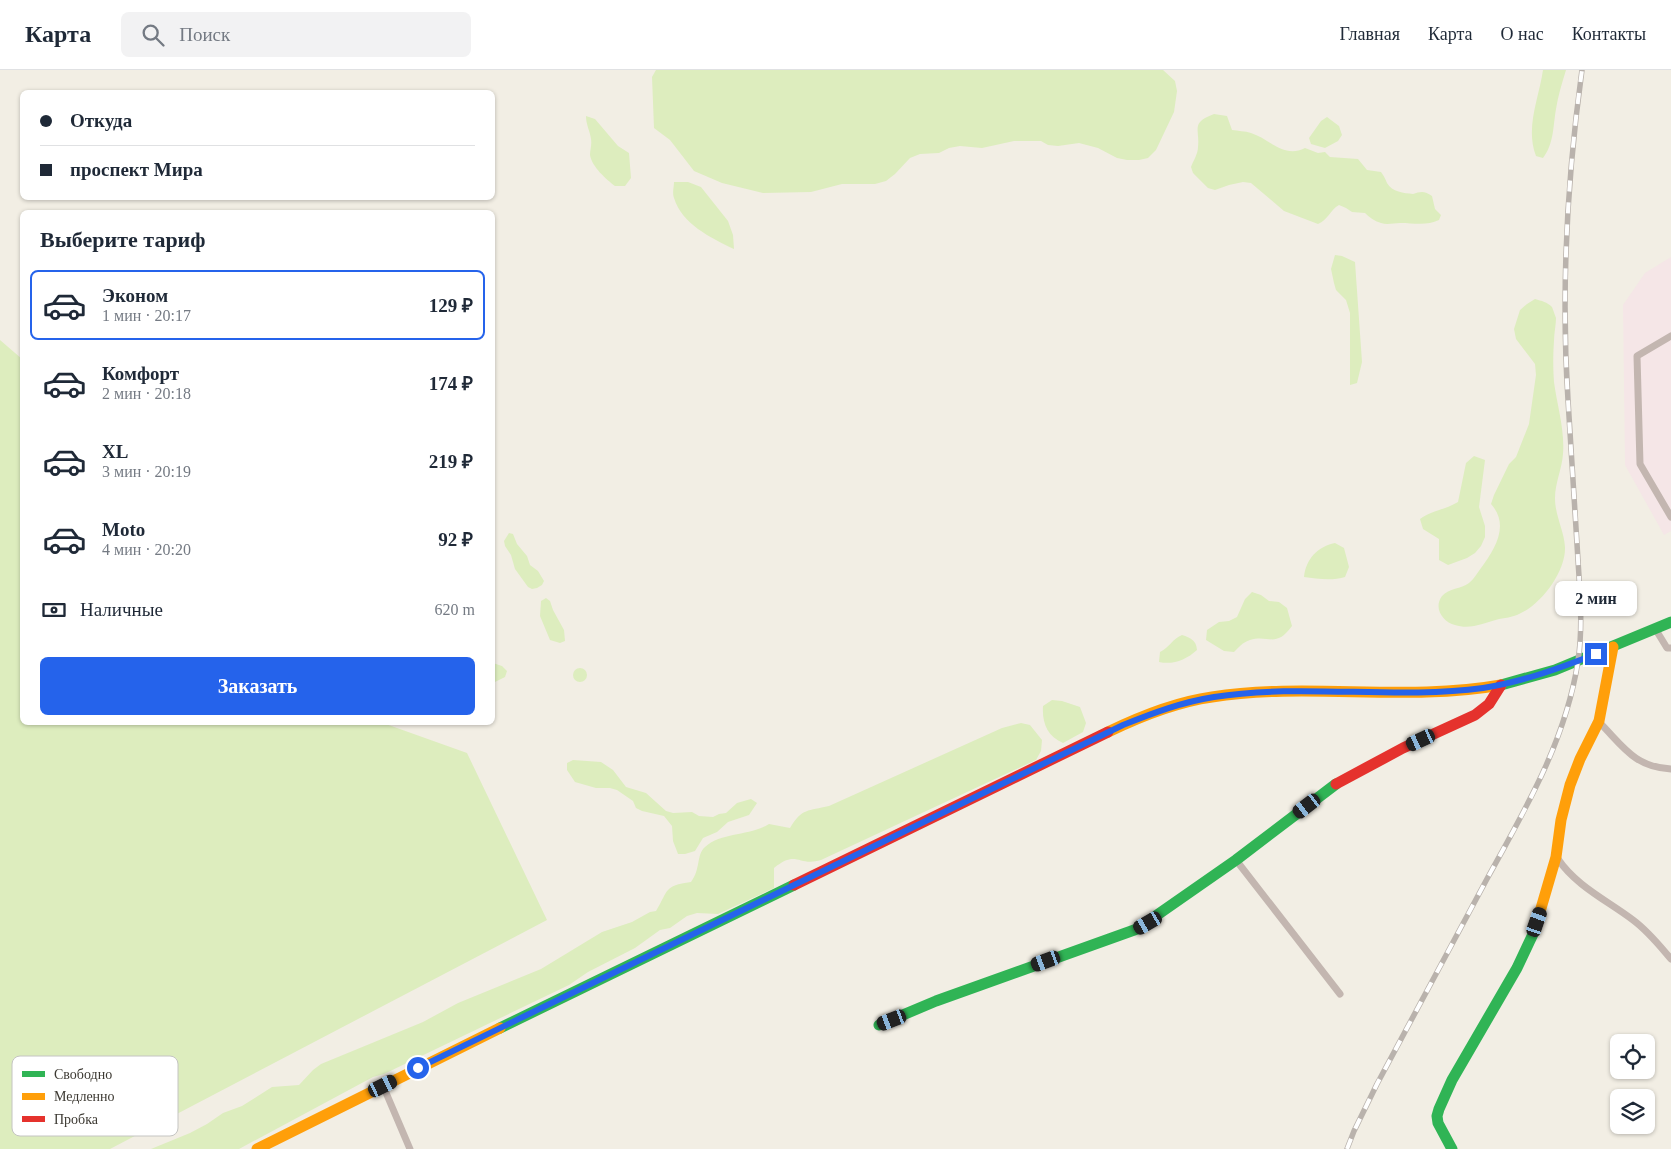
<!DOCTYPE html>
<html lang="ru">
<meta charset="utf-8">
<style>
:root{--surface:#fff;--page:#f2f2f3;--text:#1f2937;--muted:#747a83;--line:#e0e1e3;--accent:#2563eb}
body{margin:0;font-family:Georgia,serif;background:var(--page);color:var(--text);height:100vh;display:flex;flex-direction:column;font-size:19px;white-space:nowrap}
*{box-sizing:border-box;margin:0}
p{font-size:16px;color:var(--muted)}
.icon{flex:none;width:28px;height:28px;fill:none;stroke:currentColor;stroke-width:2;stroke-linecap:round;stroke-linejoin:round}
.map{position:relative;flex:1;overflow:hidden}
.panel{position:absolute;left:20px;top:140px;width:475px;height:515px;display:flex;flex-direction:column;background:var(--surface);border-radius:8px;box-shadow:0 1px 4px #0004}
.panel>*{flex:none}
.hud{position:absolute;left:20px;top:20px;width:475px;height:110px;border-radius:8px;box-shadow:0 1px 4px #0004;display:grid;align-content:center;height:110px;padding:0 20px;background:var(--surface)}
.tools{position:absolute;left:1610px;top:964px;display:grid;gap:10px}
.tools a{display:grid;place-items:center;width:45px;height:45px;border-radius:8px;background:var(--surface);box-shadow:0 1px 4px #0004;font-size:25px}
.end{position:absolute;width:22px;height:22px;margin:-11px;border:6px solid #2563eb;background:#fff;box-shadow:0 0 0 2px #fff}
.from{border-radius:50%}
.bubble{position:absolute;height:35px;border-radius:8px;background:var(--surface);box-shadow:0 1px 4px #0004;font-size:16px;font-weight:600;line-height:35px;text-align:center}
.car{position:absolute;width:15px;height:30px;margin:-15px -8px;border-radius:6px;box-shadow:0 0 4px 1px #0007;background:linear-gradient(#222 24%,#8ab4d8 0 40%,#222 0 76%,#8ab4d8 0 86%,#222 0)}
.hud b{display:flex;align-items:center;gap:18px;height:48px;font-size:19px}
.hud b+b{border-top:1px solid var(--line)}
.hud i{width:12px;height:12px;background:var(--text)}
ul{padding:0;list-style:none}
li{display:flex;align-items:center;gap:15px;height:70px;margin:0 10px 8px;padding:0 10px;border:2px solid transparent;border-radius:8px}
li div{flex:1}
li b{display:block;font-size:19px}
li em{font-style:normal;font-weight:600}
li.active{border-color:var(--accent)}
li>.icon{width:45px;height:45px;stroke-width:1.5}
h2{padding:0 20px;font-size:22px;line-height:60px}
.pay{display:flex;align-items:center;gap:12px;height:55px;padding:0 20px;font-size:19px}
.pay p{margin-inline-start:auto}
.cta{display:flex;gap:10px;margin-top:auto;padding:10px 20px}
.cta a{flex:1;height:58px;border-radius:8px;background:var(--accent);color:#fff;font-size:20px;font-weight:600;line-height:58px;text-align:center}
header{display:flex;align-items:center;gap:30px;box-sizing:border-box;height:70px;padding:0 25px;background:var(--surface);border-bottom:1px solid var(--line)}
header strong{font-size:24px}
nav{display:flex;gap:28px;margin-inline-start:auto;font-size:18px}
.search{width:350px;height:45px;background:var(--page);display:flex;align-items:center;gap:12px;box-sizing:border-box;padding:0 18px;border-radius:8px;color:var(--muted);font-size:19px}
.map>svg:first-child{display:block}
.industrial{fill:#f5e6e7}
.green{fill:#ddedbe}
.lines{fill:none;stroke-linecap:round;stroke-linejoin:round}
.lane{stroke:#c3b6b0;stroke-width:7}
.fast{stroke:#30b455;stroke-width:11}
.slow{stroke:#ff9f0a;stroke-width:11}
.jam{stroke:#e5322d;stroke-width:11}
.rail-casing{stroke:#b9b2ac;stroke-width:5.5}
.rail{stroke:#fff;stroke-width:4;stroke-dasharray:11;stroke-linecap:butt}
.route{stroke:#2563eb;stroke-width:6}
.key{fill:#fff;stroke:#c4c4c2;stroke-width:1}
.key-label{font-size:14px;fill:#3c3932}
</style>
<header>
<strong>Карта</strong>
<div class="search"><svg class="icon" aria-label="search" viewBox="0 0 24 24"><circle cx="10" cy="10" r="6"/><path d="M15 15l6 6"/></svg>Поиск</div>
<nav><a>Главная</a><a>Карта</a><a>О нас</a><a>Контакты</a></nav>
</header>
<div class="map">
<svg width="1671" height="1079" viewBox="0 0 1671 1079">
<rect width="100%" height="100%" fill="#f2eee4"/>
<path class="industrial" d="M1671,187V461L1664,465L1625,395L1623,235L1645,203Z"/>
<path class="green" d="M656,0H1163L1175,11L1177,21L1174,42L1156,80L1148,88L1139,90H1127L1117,88L1098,78L1079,73L1058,76L1048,75L1041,71H1014L982,78L960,76L949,78L939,83L920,84L910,88L895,104L886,111L875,114H842L811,122L763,123L722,113L694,101L670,70L654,58L652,7Z
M1543,0H1566C1562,13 1558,26 1556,39C1553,56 1554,74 1543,88L1536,86C1525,58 1539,28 1543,0Z
M1214,44L1227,46L1232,60C1238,61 1245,61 1251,63C1270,69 1284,89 1305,78L1318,83L1325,82L1330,87L1358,89L1367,100L1381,102C1384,106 1385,108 1387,113C1392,122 1404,123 1413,124C1421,121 1425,121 1432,126L1435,139L1441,145L1439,150C1427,156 1414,153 1400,153C1394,153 1387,155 1381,153C1374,151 1369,147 1365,143L1352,142L1346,138L1339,135C1330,140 1328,150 1318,154L1284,141L1251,113L1243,112L1229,115L1215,120L1208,118L1193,103L1191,97C1193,91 1198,84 1198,77C1200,59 1190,53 1214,44Z
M586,46L595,49L618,76L629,83L631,108L625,116H615C606,109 592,97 590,85C590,80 592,75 591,69C590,61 586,55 586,46Z
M1327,47L1339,56L1342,65L1338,71L1325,78L1311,74L1309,68L1321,51Z
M674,112H688L701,117L728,151L733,165L734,179C711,168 682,154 674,128C672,123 674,117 674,112Z
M1335,185L1342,186L1355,192L1362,292L1357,313L1350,315V243L1346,230L1336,220L1334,213L1331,199Z
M1535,229C1542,231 1547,232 1552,237C1553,240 1555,245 1556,248C1556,255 1554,263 1554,271C1553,284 1553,299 1554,312C1557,335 1565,360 1563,384C1562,399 1555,413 1555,428C1555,446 1564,460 1565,477C1566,502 1540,536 1517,545C1512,547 1505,548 1499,549C1484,553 1470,560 1455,555C1443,552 1433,538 1442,526C1449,518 1461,519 1469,513C1474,509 1477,503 1481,498C1495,479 1510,455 1491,434L1494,425L1509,394L1516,387L1529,354L1536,305L1535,294L1516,269L1514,259L1520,240L1527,234Z
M0,270L22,289V652L383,653L467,683L547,850L110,1079H0Z
M1474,386L1485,390L1479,437L1485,456V467L1481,476L1475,483L1467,488L1448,495L1439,490V469L1423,459L1420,449C1432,440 1445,440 1458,432L1466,393Z
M509,463L513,464L517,474L527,486L530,495L538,501L544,511L542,515L537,518L532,519L528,517L515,499L511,485L505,476L504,471Z
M1335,473L1344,478L1349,497L1345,507C1333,511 1317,509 1304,507C1306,489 1317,477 1335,473Z
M1252,522L1261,525L1269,531L1279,532L1287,538L1292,556C1275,579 1269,564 1250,570C1243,572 1238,578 1234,582L1224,581L1206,570L1207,560L1219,552L1229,551L1237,547L1245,529Z
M546,528L550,531L553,540L564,560L565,571L560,573L550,570L540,546L541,531Z
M1182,565C1191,568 1196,570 1197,580C1186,590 1173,595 1159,592L1160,582C1170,577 1172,569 1182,565Z
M493,593L502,596L507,601L505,607L493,613Z
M573 605a7 7 0 1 1 14 0a7 7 0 1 1-14 0Z
M1052,630L1062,631L1080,637L1086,653L1083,662L1063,673C1047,666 1042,653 1043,636Z
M1021,653L1030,655L1042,670L1041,681L1036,690L821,790C798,797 797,779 774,798V818L718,844L697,843L687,846L670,858L660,860L635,878L588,902L569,915L384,1004L373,1007L239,1079H151L190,1063L207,1054L223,1043L242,1036L272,1017L299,1015L313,1000L321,994L423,952L458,933L541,899L602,862L632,852L650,842L656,841C669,820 663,816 691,812C701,799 696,785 705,777C721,762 750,766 769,754L790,758C802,738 808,741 829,736L1002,658Z
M573,690L601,692L613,700L626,717L646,723L666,741L673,743L692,742L699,746L713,747L719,744L726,743L737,733L751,729L757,733L749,745L728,752L717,762L703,768L695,781L685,784H678L673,771L672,756L664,746L642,741L636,738L633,731L617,720L610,718H596L575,712L567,700V693Z"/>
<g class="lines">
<path class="lane" d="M1671,266L1637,286L1640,394L1671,447
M1656,560L1667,578H1671
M1599,652C1623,676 1634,697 1671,699
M1558,789C1576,816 1608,831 1633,850C1648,861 1659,875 1671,889
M1236,790L1340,924
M384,1018L410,1079"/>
<path class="fast" d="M1501,615L1555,600L1671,552
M879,955L936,931L1137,859L1236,790L1336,714
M500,958L794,815
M1452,1079L1438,1053L1437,1046L1439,1039L1452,1010L1517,898L1534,862L1537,852"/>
<path class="slow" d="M1108,662C1141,646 1176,632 1212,627C1308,612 1405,632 1501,615
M1537,852L1556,787L1561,750L1570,715L1580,689L1599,651L1613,577
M257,1079L500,958"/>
<path class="jam" d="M1336,714L1403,678L1475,645L1489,634L1501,615
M794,815L1108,662"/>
<g class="rail-casing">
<path id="rail" d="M1347,1079L1354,1061L1377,1014C1414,945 1451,876 1488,807C1526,738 1566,670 1578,591C1583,558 1580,524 1578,490C1575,437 1571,384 1568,330C1561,221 1567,109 1582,0"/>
</g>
<use href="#rail" class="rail"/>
</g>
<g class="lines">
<path class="route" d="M418,998L1123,655C1153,643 1182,632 1214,627C1303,613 1394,630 1483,618C1522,612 1560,598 1596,584"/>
</g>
<rect x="12" y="986" width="166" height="80" rx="8" class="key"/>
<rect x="22" y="1001" width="23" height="6" fill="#30b455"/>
<rect x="22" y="1023" width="23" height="7" fill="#ff9f0a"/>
<rect x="22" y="1046" width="23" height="6" fill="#e5322d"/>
<g class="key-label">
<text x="54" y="1009">Свободно</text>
<text x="54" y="1031">Медленно</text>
<text x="54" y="1054">Пробка</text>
</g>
</svg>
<div class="tools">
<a><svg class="icon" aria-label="locate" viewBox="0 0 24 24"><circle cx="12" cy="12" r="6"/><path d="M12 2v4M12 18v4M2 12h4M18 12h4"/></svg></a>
<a><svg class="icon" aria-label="layers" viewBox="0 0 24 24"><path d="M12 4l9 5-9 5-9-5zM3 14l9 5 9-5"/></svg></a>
</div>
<i class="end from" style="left:418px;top:998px"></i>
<i class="end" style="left:1596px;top:584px"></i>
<div class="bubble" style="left:1555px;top:511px;width:82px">2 мин</div>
<i class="car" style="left:1421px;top:670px;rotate:245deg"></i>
<i class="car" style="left:1307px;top:736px;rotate:233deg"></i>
<i class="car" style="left:1537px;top:852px;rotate:19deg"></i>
<i class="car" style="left:1148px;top:853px;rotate:240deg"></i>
<i class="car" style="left:1046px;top:891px;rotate:250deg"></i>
<i class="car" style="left:892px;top:950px;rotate:249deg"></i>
<i class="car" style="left:383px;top:1016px;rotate:64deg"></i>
<div class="hud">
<b><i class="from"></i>Откуда</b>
<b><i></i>проспект Мира</b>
</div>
<section class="panel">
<h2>Выберите тариф</h2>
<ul>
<li class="active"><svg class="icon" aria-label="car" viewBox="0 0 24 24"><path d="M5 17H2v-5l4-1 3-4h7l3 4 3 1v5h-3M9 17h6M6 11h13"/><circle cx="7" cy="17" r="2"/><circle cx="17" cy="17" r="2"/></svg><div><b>Эконом</b><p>1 мин · 20:17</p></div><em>129 ₽</em></li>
<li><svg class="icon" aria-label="car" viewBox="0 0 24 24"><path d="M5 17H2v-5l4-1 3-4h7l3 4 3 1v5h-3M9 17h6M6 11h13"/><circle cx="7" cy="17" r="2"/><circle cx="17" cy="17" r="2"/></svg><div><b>Комфорт</b><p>2 мин · 20:18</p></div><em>174 ₽</em></li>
<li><svg class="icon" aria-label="car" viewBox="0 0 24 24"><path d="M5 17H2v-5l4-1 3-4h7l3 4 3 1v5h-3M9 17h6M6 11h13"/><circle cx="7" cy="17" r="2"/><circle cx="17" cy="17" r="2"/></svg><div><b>XL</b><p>3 мин · 20:19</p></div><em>219 ₽</em></li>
<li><svg class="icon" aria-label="car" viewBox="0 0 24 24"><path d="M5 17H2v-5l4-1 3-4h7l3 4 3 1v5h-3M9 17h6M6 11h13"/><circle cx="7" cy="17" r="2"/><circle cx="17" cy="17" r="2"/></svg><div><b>Moto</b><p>4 мин · 20:20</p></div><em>92 ₽</em></li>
</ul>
<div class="pay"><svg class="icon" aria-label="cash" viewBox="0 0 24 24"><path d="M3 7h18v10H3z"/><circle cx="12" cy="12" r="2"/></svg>Наличные<p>620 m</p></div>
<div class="cta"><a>Заказать</a></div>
</section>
</div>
